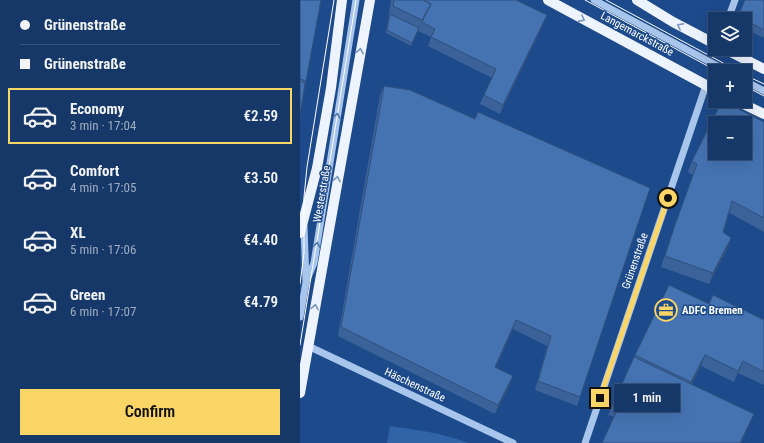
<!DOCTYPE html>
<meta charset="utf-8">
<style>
:root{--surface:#163868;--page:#1f3f6e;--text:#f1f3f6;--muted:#9eacc0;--line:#35527c;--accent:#fcd567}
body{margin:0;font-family:"Roboto Condensed",sans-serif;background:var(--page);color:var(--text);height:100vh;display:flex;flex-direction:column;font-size:15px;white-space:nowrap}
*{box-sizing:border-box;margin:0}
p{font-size:13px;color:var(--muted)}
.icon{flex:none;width:22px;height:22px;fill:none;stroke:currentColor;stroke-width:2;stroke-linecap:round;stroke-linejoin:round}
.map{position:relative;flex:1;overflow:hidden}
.side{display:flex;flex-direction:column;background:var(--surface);width:300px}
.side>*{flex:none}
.top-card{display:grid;align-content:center;height:88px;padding:0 20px;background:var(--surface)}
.fabs{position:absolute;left:408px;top:12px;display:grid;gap:8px}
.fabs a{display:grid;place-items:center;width:44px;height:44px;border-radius:0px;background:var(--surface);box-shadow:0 4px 16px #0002,0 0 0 1px var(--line);font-size:20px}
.end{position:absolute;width:18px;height:18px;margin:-9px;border:5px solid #fcd567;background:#111;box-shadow:0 0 0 2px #111}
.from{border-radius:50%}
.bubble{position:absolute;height:28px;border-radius:0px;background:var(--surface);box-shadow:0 4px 16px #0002,0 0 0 1px var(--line);font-size:13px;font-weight:600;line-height:28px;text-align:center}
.top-card b{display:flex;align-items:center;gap:14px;height:38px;font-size:15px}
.top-card b+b{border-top:1px solid var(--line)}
.top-card i{width:10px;height:10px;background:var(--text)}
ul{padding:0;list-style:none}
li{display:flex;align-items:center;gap:12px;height:56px;margin:0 8px 6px;padding:0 12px;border:2px solid transparent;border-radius:0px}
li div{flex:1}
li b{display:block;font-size:15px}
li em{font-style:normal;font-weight:600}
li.current{border-color:var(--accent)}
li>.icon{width:36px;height:36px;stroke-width:1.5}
.primary-button{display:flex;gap:8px;margin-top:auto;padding:8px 20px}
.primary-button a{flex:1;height:46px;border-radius:0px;background:var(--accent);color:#111;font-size:16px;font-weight:600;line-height:46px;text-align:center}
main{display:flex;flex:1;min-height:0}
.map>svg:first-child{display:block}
.green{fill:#3063a8}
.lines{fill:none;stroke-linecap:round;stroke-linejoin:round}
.minor{stroke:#a8c5ec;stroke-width:7}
.major{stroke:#eef4ff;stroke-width:10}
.tram{stroke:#fff;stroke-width:1}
.wall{fill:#3b6399}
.shaded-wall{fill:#30507d}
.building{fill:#4573b2;stroke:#30507d;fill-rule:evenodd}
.oneway{stroke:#7b96bf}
.oneway2{stroke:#4e75ad}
.route{stroke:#fcd567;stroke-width:5}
.labels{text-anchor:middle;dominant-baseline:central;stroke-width:3;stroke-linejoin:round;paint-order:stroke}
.street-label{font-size:11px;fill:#fff;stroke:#1d4a8b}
.poi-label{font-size:11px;font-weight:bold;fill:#fff;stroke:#1d4a8b;text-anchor:start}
</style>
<main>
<section class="side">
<div class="top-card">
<b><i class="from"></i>Grünenstraße</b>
<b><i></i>Grünenstraße</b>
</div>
<ul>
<li class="current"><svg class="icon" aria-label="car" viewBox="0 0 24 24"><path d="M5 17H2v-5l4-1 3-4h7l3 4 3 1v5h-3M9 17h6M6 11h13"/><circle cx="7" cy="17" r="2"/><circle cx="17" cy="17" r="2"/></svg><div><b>Economy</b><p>3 min · 17:04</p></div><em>€2.59</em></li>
<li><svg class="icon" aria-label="car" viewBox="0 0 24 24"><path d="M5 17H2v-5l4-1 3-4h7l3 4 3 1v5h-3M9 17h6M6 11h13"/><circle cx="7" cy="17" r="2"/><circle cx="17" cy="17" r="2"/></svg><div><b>Comfort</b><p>4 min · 17:05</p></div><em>€3.50</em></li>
<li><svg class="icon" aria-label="car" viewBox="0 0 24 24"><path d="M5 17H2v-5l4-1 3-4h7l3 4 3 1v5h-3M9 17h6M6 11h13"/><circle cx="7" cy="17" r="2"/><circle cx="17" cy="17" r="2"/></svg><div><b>XL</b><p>5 min · 17:06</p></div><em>€4.40</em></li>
<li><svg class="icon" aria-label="car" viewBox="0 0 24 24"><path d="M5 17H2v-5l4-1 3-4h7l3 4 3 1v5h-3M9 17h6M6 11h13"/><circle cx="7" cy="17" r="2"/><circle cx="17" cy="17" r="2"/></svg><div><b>Green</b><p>6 min · 17:07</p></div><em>€4.79</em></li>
</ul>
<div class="primary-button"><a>Confirm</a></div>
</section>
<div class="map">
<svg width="464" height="443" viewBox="0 0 464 443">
<rect width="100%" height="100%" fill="#1d4a8b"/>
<path class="green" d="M90,426C117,430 143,433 168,443H87Z"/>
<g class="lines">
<path class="minor" d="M294,0L427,71
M428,19L435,0
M445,81L464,91
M6,282L14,263L56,0
M0,317L6,282L4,226
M8,346L213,443
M285,443L406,85"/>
<path class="major" d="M248,0L415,90
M337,0L373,22L415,44
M425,49L464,69
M437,101L464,114
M0,233L17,168L31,88L42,0
M0,393L70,0"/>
<path class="tram" d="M285,0L417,71
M306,0L438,71
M445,75L464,84
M445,86L464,96
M0,284L4,253V197L7,167L34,0
M0,345L56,0"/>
</g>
<path class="wall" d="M0,0L6,81L0,115Z
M91,0H216L243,25L200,114L180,104L184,95L192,78L128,46L131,37L118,31L111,46L86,33Z
M445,0H464V38L445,29V19H437Z
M84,86L175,119L280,397L277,406L235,390L247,346L213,329L196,367L210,385L195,414L38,336L80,95Z
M464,122V232L428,212L423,232L431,238L427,250L409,284L361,267L371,236L393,175L388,172L392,161Z
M409,304L464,320V385L438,373L434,382L401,366L392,384L450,423L441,443H302L314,417L308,415L312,406L335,355Z"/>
<path class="shaded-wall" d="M247,15L243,25L200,114L203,105Z
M431,238L427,250L409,284L413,273Z
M216,320L213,329L192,376L195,367Z
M405,355L401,366L387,394L391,382Z
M443,361L438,373L434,382L438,371Z
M213,376L210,385L195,414L198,405Z
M454,414L450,423L441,443H440Z"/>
<path class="building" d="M0,0H21L6,81L0,79Z
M94,0H123L131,4L122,20L93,6Z
M123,0H216L247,15L203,105L184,95L196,69L131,37L135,29L122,22L131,4Z
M445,0H464V30L445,20V19H443L438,16Z
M90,14L119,28L112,43L87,30Z
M0,81L5,83L0,115Z
M84,86L110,90L175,119L178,112L350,188L280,397L238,381L251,336L216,320L195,367L213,376L198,405L41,327Z
M422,101H423L464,122V218L432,201L423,232L431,238L413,273L365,256L375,225L397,164L392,161ZM415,123H445V153H415Z
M369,285L409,304L413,295L464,320V372L443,361L438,371L405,355L391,382L335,355Z
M334,357L454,414L440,443H302L318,408L312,406Z"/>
<defs><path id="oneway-chevron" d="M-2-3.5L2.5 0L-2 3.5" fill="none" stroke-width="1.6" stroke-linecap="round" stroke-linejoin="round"/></defs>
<g class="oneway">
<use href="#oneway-chevron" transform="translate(282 19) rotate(28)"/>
<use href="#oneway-chevron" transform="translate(380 26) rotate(-152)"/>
<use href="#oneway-chevron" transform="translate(60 51) rotate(-79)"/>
<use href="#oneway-chevron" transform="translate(37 179) rotate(-80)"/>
<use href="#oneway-chevron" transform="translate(15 307) rotate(-80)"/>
</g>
<g class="oneway2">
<use href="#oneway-chevron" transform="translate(37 116) rotate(-81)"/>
<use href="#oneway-chevron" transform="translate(17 245) rotate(-81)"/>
</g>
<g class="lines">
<path class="route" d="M300,398L368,198"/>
</g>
<defs>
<g id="office-ring" transform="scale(1.15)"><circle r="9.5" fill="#1d4a8b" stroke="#fcd567" stroke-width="1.5"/><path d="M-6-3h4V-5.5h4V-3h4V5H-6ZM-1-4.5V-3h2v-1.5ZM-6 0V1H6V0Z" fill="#fcd567"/></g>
</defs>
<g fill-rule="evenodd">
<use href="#office-ring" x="366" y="310"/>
</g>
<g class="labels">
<g class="street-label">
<text transform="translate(337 34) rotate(28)">Langemarckstraße</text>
<text transform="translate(22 194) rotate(-80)">Westerstraße</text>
<text transform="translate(335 261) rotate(-71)">Grünenstraße</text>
<text transform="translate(115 385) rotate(25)">Häschenstraße</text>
</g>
<g class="poi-label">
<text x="382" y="310">ADFC Bremen</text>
</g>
</g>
</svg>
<div class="fabs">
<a><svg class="icon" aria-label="layers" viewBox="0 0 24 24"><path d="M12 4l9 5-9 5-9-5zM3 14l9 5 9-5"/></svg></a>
<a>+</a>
<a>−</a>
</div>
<i class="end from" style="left:368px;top:198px"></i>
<i class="end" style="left:300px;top:398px"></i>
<div class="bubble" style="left:314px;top:384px;width:66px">1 min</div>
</div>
</main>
